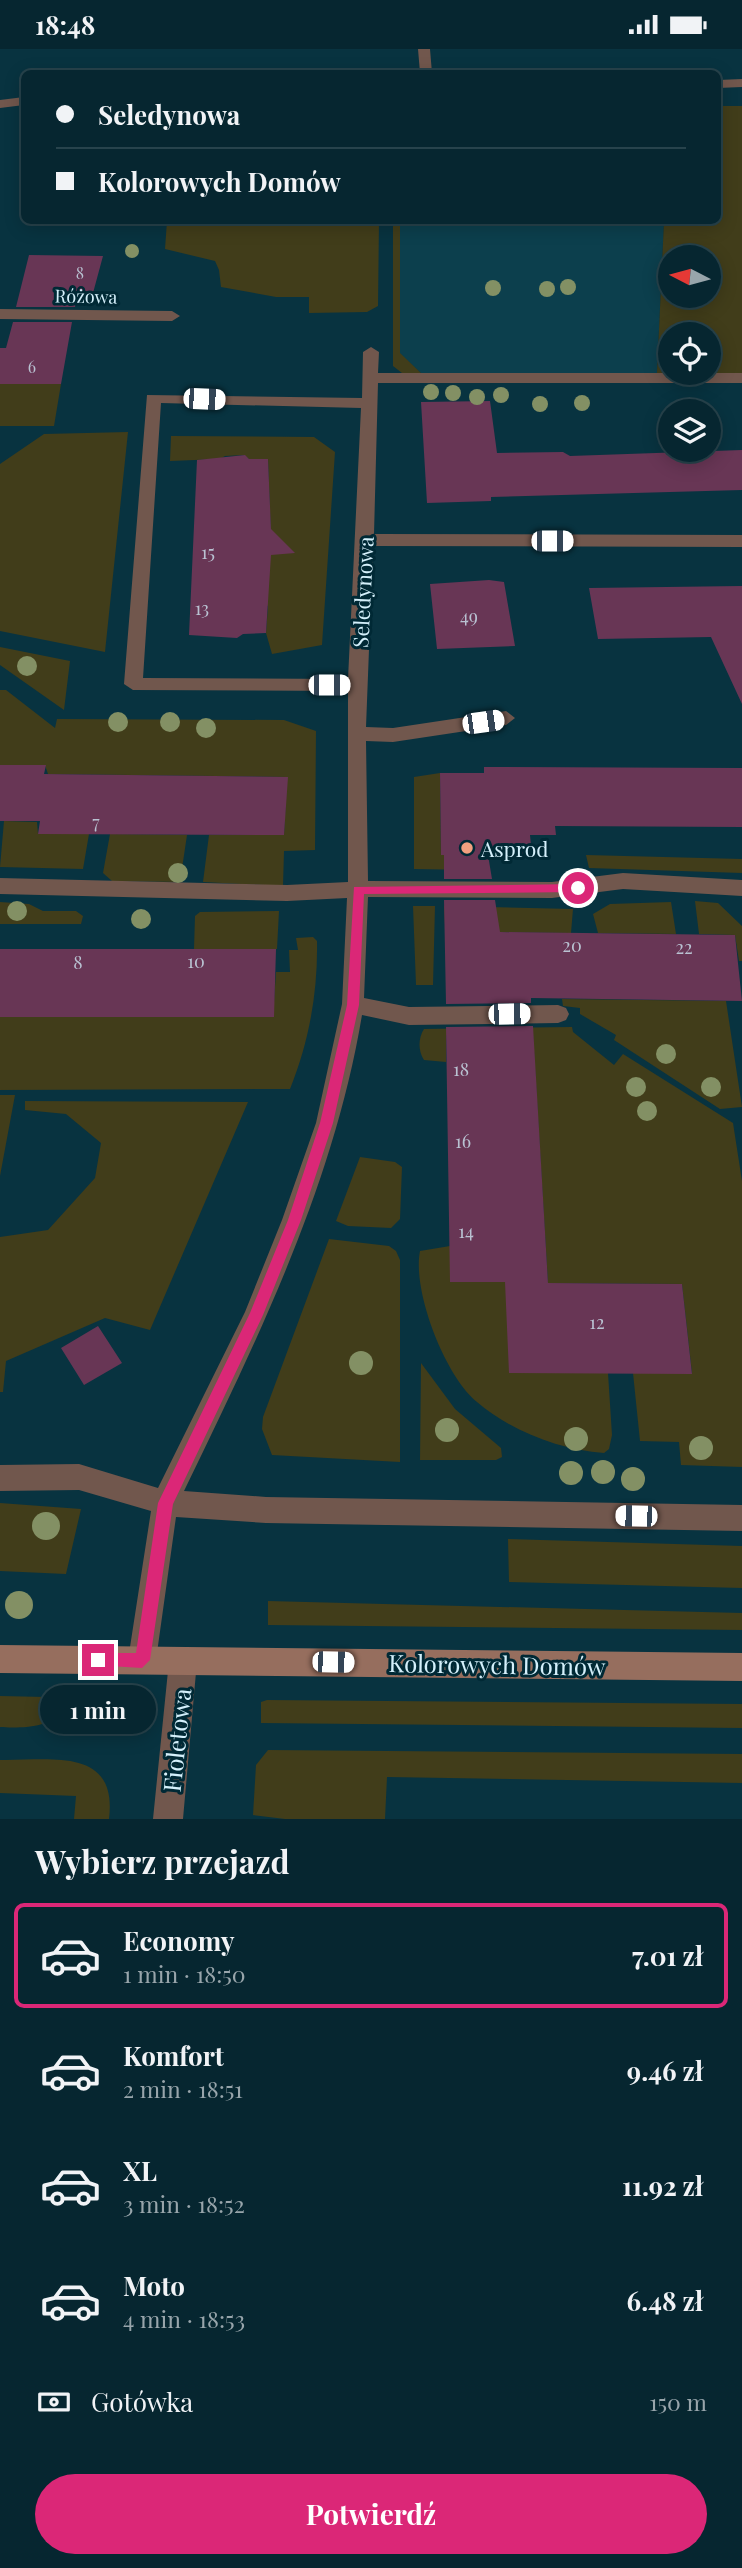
<!DOCTYPE html>
<html lang="pl">
<meta charset="utf-8">
<style>
:root{--surface:#062630;--page:#0f2e38;--text:#f1f3f6;--muted:#98a5ab;--line:#27434c;--accent:#db2777}
body{margin:0;font-family:"Playfair Display",serif;background:var(--page);color:var(--text);height:100vh;display:flex;flex-direction:column;font-size:26px;white-space:nowrap}
*{box-sizing:border-box;margin:0}
p{font-size:23px;color:var(--muted)}
.icon{flex:none;width:38px;height:38px;fill:none;stroke:currentColor;stroke-width:2;stroke-linecap:round;stroke-linejoin:round}
.map{position:relative;height:1770px;overflow:hidden}
.panel{display:flex;flex-direction:column;background:var(--surface);flex:1}
.panel>*{flex:none}
.hud{position:absolute;left:21px;top:21px;width:700px;height:154px;border-radius:10px;box-shadow:0 4px 18px #0003,0 0 0 2px var(--line);display:grid;align-content:center;height:154px;padding:0 35px;background:var(--surface)}
.needle{width:46px;rotate:276deg}
.fabs{position:absolute;left:658px;top:196px;display:grid;gap:14px}
.fabs a{display:grid;place-items:center;width:63px;height:63px;border-radius:50%;background:var(--surface);box-shadow:0 4px 18px #0003,0 0 0 2px var(--line);font-size:35px}
.end{position:absolute;width:32px;height:32px;margin:-16px;border:9px solid #db2777;background:#fff;box-shadow:0 0 0 4px #fff}
.from{border-radius:50%}
.bubble{position:absolute;height:49px;border-radius:24px;background:var(--surface);box-shadow:0 4px 18px #0003,0 0 0 2px var(--line);font-size:23px;font-weight:700;line-height:49px;text-align:center}
.car{position:absolute;width:21px;height:42px;margin:-21px -10px;border-radius:9px;box-shadow:0 0 5px 2px #0007;background:linear-gradient(#fff 24%,#345 0 40%,#fff 0 76%,#345 0 86%,#fff 0)}
.hud b{display:flex;align-items:center;gap:24px;height:66px;font-size:26px}
.hud b+b{border-top:2px solid var(--line)}
.hud i{width:18px;height:18px;background:var(--text)}
ul{padding:0;list-style:none}
li{display:flex;align-items:center;gap:21px;height:105px;margin:0 14px 10px;padding:0 21px;border:4px solid transparent;border-radius:10px}
li div{flex:1}
li b{display:block;font-size:26px}
li em{font-style:normal;font-weight:700}
li.active{border-color:var(--accent)}
li>.icon{width:63px;height:63px;stroke-width:1.5}
h2{padding:0 35px;font-size:32px;line-height:84px}
.pay{display:flex;align-items:center;gap:18px;height:77px;padding:0 35px;font-size:26px}
.pay p{margin-inline-start:auto}
.action{display:flex;gap:14px;margin-top:auto;padding:14px 35px}
.action a{flex:1;height:80px;border-radius:42px;background:var(--accent);color:#fff;font-size:28px;font-weight:700;line-height:80px;text-align:center}
.status{display:flex;justify-content:space-between;align-items:center;height:49px;padding:0 35px;background:var(--surface);direction:ltr}
.status svg{height:19px;fill:currentColor}
.map>svg:first-child{display:block}
.built{fill:#0c3f4d}
.green{fill:#413d1a;fill-rule:evenodd}
.building{fill:#683655}
.lines{fill:none;stroke-linecap:round;stroke-linejoin:round}
.street{fill:#71574d;fill-rule:evenodd}
.secondary{fill:#966e5e;fill-rule:evenodd}
.tree{fill:#839064}
.route{fill:#db2777}
.poi-dot{fill:#f2a07f;stroke:#002935;stroke-width:2.5}
.labels{text-anchor:middle;dominant-baseline:central;stroke-width:6;stroke-linejoin:round;paint-order:stroke}
.far-number-label{font-size:16px;fill:#b9c2d2}
.far-street-label{font-size:18px;fill:#d4f0fb;stroke:#002935}
.number-label{font-size:18px;fill:#b9c2d2}
.street-label{font-size:21px;fill:#d4f0fb;stroke:#002935}
.poi-label{font-size:21px;fill:#d4f0fb;stroke:#002935;text-anchor:start}
.near-street-label{font-size:24px;fill:#d4f0fb;stroke:#002935}
</style>
<div class="status"><b>18:48</b><svg viewBox="0 0 49 12"><path d="M0 12V9h3v3zM5 12V6h3v6zM10 12V3h3v9zM15 12V0h3v12zM26 1h20v11H26zM47 4h2v5h-2z"/></svg></div>
<div class="map">
<svg width="742" height="1770" viewBox="0 0 742 1770">
<rect width="100%" height="100%" fill="#083340"/>
<path class="built" d="M400,172H664L657,324H421L400,305Z"/>
<path class="green" d="M718,57H742V325L657,324L664,172H718ZM670,208H709V247H670ZM670,285H709V324H670Z
M167,172H379L378,257L367,263L309,264V248H276L221,238L219,221L215,212L165,200Z
M393,172H400V304L421,324H402L393,317Z
M0,335H61L54,377H0Z
M128,383L105,603L0,582V415L44,385Z
M171,387L314,388L335,403L322,596L272,605L266,584L268,557L260,552L271,488L268,410H249L244,406L225,407L220,410L170,412Z
M0,598L70,612L64,661L0,616Z
M0,641H6L55,679L57,670L284,671L316,682L315,801L284,802L283,837L203,833L209,786H284L287,728L48,725L45,716H0Z
M440,724L441,806H472L471,821L414,820V728Z
M4,772L37,773L38,785H89L83,820L0,818Z
M110,785L187,786L180,833L112,832L103,824Z
M586,806L742,810V824L589,819Z
M695,852L718,854L742,877V912H739L735,886L699,885Z
M0,853L29,855L43,862H76L83,867L81,875H0Z
M671,853L676,885L598,884L593,865L610,855Z
M413,857H435L433,936H416Z
M444,857L573,860L571,884L495,883L445,876Z
M279,862L277,900H194L195,867L200,863Z
M313,888L317,892C318,943 309,993 290,1040L0,1041V968H273L276,923H290L289,901H298L296,889Z
M562,950L726,952L742,1058L720,1060L614,991L616,986L580,965V959L563,957Z
M572,978L573,983L614,1016L623,1005L733,1074L742,1132V1418L681,1416L679,1393L640,1392L633,1324H692L682,1235L548,1234L533,986H446V1013L424,1011C418,1002 418,989 424,980Z
M0,1046H15L0,1127Z
M25,1052L248,1053L150,1281L105,1269L6,1312L3,1343H0V1188L48,1181L95,1129L101,1094L66,1065L25,1061Z
M360,1108L395,1113L402,1118L400,1170L391,1179L348,1177L336,1172Z
M329,1190L389,1197L396,1202L400,1211V1413L272,1406L262,1380L263,1368Z
M450,1197L451,1233H505L608,1324L612,1386L609,1400L604,1404C560,1401 511,1382 477,1353C445,1327 412,1242 420,1202Z
M421,1314L455,1360L501,1399L502,1408L496,1411H420Z
M0,1454L81,1460L66,1525L0,1522Z
M508,1490L742,1497V1539L509,1533Z
M268,1552L742,1564V1581L268,1576Z
M0,1647L46,1648C74,1681 16,1679 0,1678Z
M267,1651L742,1655V1679L261,1674V1653Z
M268,1701L742,1705V1734L387,1728L385,1770H285L253,1766L256,1716Z
M0,1711C50,1712 118,1697 109,1770H74L76,1747L0,1744Z"/>
<path class="building" d="M29,206L103,207L93,244H78L75,258H16Z
M13,273H72L61,335H0V299H6Z
M490,352L497,404L563,403L570,407L742,401V441L491,448V452L427,454L421,353Z
M245,406L249,410H268L271,480L295,504L271,506L266,584L243,585L237,589L189,586L197,411Z
M489,531L504,533L515,597L437,600L430,535Z
M742,537V655L711,588L598,590L589,539Z
M0,716H46L44,725L288,728L284,786L38,785L40,772H0Z
M484,718L742,719V778L555,777L556,786H530L532,806H488L492,830H444V806H441L440,724H484Z
M444,851H495L500,883L735,886L742,952L531,949V954L446,955Z
M0,900H276L274,968H0Z
M533,977L548,1234L682,1235L692,1325L509,1324L505,1233H450L446,978Z
M98,1277L122,1314L84,1336L61,1299Z"/>
<g class="lines">
<path class="street" d="M418,0H430L432,24H420Z
M742,30V38L718,39V31Z
M24,48V56L0,59V51Z
M0,260L172,262L180,267L172,272L0,270Z
M371,298L379,303L378,324H742V334H378L374,485L742,486V498L373,497L366,678L393,679L506,662L515,669L506,676L393,693L366,692L368,832L552,833L623,824L742,831V847L623,840L552,849L368,848L364,949L409,958L558,956L566,959L569,965L566,971L558,974L409,976L362,966C334,1135 258,1289 184,1442L266,1448L742,1456V1482L266,1474L176,1468L156,1611L152,1621L142,1625L132,1621L128,1611L151,1462L79,1441L0,1442V1416L79,1415L158,1439L245,1263L282,1171L316,1074L342,955L347,849L287,852L0,845V829L287,836L348,833V642L133,641L124,635L147,346L362,349L363,303ZM161,354L361,359L348,630L143,629Z
M183,1598L193,1602L197,1612L183,1770H153L169,1612L173,1602Z"/>
<path class="secondary" d="M0,1596L742,1604V1632L0,1624Z"/>
</g>
<g class="tree">
<circle cx="132" cy="202" r="7"/>
<circle cx="568" cy="238" r="8"/>
<circle cx="493" cy="239" r="8"/>
<circle cx="547" cy="240" r="8"/>
<circle cx="431" cy="343" r="8"/>
<circle cx="453" cy="344" r="8"/>
<circle cx="501" cy="346" r="8"/>
<circle cx="477" cy="348" r="8"/>
<circle cx="582" cy="354" r="8"/>
<circle cx="540" cy="355" r="8"/>
<circle cx="27" cy="617" r="10"/>
<circle cx="118" cy="673" r="10"/>
<circle cx="170" cy="673" r="10"/>
<circle cx="206" cy="679" r="10"/>
<circle cx="178" cy="824" r="10"/>
<circle cx="17" cy="862" r="10"/>
<circle cx="141" cy="870" r="10"/>
<circle cx="666" cy="1005" r="10"/>
<circle cx="636" cy="1038" r="10"/>
<circle cx="711" cy="1038" r="10"/>
<circle cx="647" cy="1062" r="10"/>
<circle cx="361" cy="1314" r="12"/>
<circle cx="447" cy="1381" r="12"/>
<circle cx="576" cy="1390" r="12"/>
<circle cx="701" cy="1399" r="12"/>
<circle cx="603" cy="1423" r="12"/>
<circle cx="571" cy="1424" r="12"/>
<circle cx="633" cy="1430" r="12"/>
<circle cx="46" cy="1477" r="14"/>
<circle cx="19" cy="1556" r="14"/>
</g>
<path class="route" d="M578,835L584,839L578,843L364,845L359,956L333,1074L301,1171L263,1266L173,1455L150,1611L142,1619L93,1616L91,1611L98,1604H136L158,1454L250,1264L288,1171L320,1074L347,956L354,838Z"/>
<circle class="poi-dot" cx="467" cy="799" r="7"/>
<g class="labels">
<g class="far-number-label">
<text x="80" y="223">8</text>
<text x="32" y="317">6</text>
</g>
<g class="far-street-label">
<text transform="translate(86 247) rotate(1)">Różowa</text>
</g>
<g class="number-label">
<text x="208" y="503">15</text>
<text x="202" y="559">13</text>
<text x="469" y="567">49</text>
<text x="96" y="773">7</text>
<text x="572" y="896">20</text>
<text x="684" y="898">22</text>
<text x="196" y="912">10</text>
<text x="78" y="913">8</text>
<text x="461" y="1020">18</text>
<text x="463" y="1092">16</text>
<text x="466" y="1182">14</text>
<text x="597" y="1273">12</text>
</g>
<g class="street-label">
<text transform="translate(362 543) rotate(-87)">Seledynowa</text>
</g>
<g class="poi-label">
<text x="481" y="799">Asprod</text>
</g>
<g class="near-street-label">
<text transform="translate(497 1615) rotate(1)">Kolorowych Domów</text>
<text transform="translate(176 1691) rotate(-84)">Fioletowa</text>
</g>
</g>
</svg>
<div class="fabs">
<a><svg class="needle" viewBox="-14 -14 28 28"><path d="M0-13l5 13h-10z" fill="#e53935"/><path d="M0 13l5-13h-10z" fill="#98a5ab"/></svg></a>
<a><svg class="icon" aria-label="locate" viewBox="0 0 24 24"><circle cx="12" cy="12" r="6"/><path d="M12 2v4M12 18v4M2 12h4M18 12h4"/></svg></a>
<a><svg class="icon" aria-label="layers" viewBox="0 0 24 24"><path d="M12 4l9 5-9 5-9-5zM3 14l9 5 9-5"/></svg></a>
</div>
<i class="end from" style="left:578px;top:839px"></i>
<i class="end" style="left:98px;top:1611px"></i>
<div class="bubble" style="left:40px;top:1636px;width:116px">1 min</div>
<i class="car" style="left:204px;top:350px;rotate:92deg"></i>
<i class="car" style="left:552px;top:492px;rotate:90deg"></i>
<i class="car" style="left:329px;top:636px;rotate:90deg"></i>
<i class="car" style="left:483px;top:673px;rotate:82deg"></i>
<i class="car" style="left:509px;top:965px;rotate:89deg"></i>
<i class="car" style="left:636px;top:1467px;rotate:271deg"></i>
<i class="car" style="left:333px;top:1613px;rotate:91deg"></i>
<div class="hud">
<b><i class="from"></i>Seledynowa</b>
<b><i></i>Kolorowych Domów</b>
</div>
</div>
<section class="panel">
<h2>Wybierz przejazd</h2>
<ul>
<li class="active"><svg class="icon" aria-label="car" viewBox="0 0 24 24"><path d="M5 17H2v-5l4-1 3-4h7l3 4 3 1v5h-3M9 17h6M6 11h13"/><circle cx="7" cy="17" r="2"/><circle cx="17" cy="17" r="2"/></svg><div><b>Economy</b><p>1 min · 18:50</p></div><em>7.01 zł</em></li>
<li><svg class="icon" aria-label="car" viewBox="0 0 24 24"><path d="M5 17H2v-5l4-1 3-4h7l3 4 3 1v5h-3M9 17h6M6 11h13"/><circle cx="7" cy="17" r="2"/><circle cx="17" cy="17" r="2"/></svg><div><b>Komfort</b><p>2 min · 18:51</p></div><em>9.46 zł</em></li>
<li><svg class="icon" aria-label="car" viewBox="0 0 24 24"><path d="M5 17H2v-5l4-1 3-4h7l3 4 3 1v5h-3M9 17h6M6 11h13"/><circle cx="7" cy="17" r="2"/><circle cx="17" cy="17" r="2"/></svg><div><b>XL</b><p>3 min · 18:52</p></div><em>11.92 zł</em></li>
<li><svg class="icon" aria-label="car" viewBox="0 0 24 24"><path d="M5 17H2v-5l4-1 3-4h7l3 4 3 1v5h-3M9 17h6M6 11h13"/><circle cx="7" cy="17" r="2"/><circle cx="17" cy="17" r="2"/></svg><div><b>Moto</b><p>4 min · 18:53</p></div><em>6.48 zł</em></li>
</ul>
<div class="pay"><svg class="icon" aria-label="cash" viewBox="0 0 24 24"><path d="M3 7h18v10H3z"/><circle cx="12" cy="12" r="2"/></svg>Gotówka<p>150 m</p></div>
<div class="action"><a>Potwierdź</a></div>
</section>
